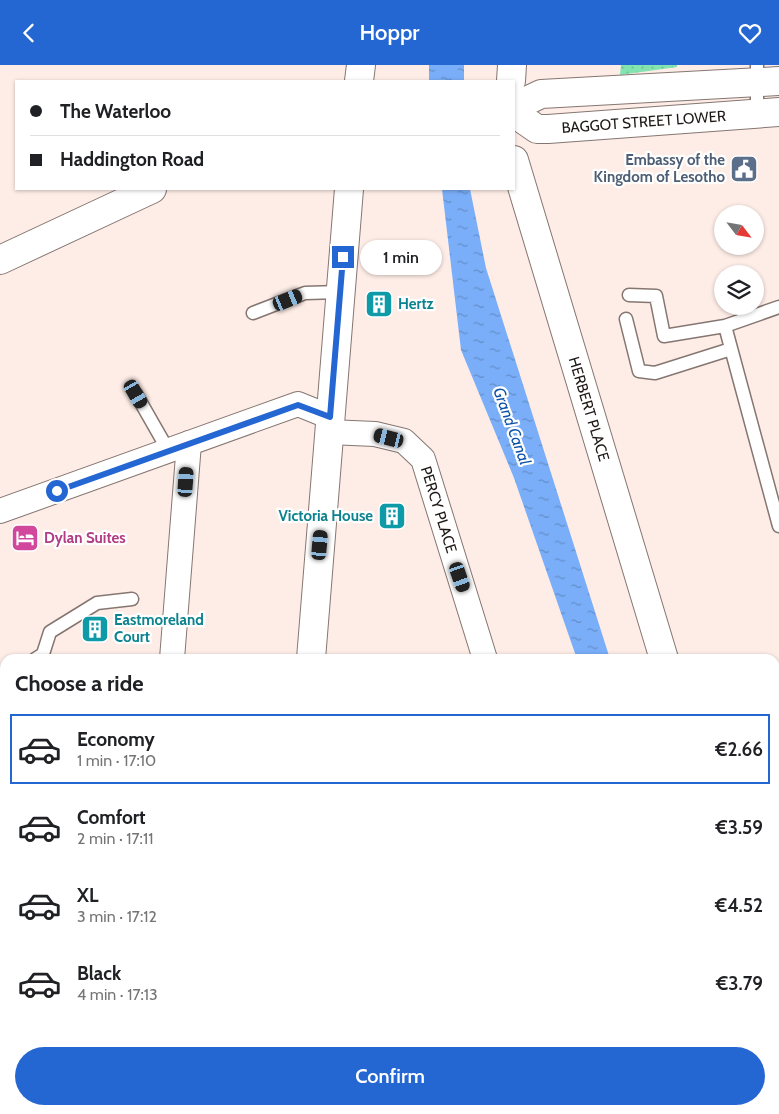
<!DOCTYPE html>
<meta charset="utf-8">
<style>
:root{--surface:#fff;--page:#f2f2f2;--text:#202124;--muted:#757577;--line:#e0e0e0;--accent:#2466d2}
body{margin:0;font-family:Cabin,sans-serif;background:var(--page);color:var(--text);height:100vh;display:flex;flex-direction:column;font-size:19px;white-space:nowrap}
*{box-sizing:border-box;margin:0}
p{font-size:16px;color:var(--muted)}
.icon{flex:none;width:28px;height:28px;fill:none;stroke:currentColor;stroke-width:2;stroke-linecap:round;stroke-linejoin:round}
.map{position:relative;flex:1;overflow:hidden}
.details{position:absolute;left:0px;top:589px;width:780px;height:461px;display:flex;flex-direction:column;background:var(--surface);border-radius:15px 15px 0 0;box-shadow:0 1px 4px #0004}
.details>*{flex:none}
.banner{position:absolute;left:15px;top:15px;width:500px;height:110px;border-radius:0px;box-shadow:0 1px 4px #0004;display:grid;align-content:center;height:110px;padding:0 15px;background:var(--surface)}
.needle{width:32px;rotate:121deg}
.tools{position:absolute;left:714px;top:140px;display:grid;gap:10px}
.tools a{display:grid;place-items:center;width:50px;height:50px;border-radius:50%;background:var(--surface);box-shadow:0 1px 4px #0004;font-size:25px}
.end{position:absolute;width:22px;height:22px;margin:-11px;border:6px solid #2466d2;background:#fff;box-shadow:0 0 0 2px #fff}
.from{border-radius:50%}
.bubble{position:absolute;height:35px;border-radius:18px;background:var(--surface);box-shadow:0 1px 4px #0004;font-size:16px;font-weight:600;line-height:35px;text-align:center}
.car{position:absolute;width:15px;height:30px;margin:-15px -8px;border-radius:6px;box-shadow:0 0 4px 1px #0007;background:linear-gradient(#222 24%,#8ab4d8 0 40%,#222 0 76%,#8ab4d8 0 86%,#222 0)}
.banner b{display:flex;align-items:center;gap:18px;height:48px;font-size:19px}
.banner b+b{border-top:1px solid var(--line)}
.banner i{width:12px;height:12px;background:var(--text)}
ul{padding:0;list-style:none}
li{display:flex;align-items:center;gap:15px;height:70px;margin:0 10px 8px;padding:0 5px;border:2px solid transparent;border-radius:0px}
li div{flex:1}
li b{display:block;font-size:19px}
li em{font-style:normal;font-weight:600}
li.on{border-color:var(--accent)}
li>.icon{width:45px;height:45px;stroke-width:1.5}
h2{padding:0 15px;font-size:22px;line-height:60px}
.button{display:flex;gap:10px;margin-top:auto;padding:10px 15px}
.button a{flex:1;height:58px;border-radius:30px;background:var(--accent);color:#fff;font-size:20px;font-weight:600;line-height:58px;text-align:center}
header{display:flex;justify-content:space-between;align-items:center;height:65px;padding:0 15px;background:var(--accent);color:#fff;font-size:22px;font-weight:600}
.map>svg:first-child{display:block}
.park{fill:#83e4af}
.garden{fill:url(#garden-dots)}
.water{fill:url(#water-ripples)}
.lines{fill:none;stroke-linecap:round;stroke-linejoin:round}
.lane-casing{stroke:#857671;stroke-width:15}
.street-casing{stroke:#857671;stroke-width:26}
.secondary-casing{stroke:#857671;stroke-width:30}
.lane{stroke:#fff;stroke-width:12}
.street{stroke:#fff;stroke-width:24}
.secondary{stroke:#fff;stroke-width:28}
.route{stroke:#2466d2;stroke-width:6}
.labels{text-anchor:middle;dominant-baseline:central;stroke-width:4.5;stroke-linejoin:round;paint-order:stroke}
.street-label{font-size:15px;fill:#1e1816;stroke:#fefffe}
.service-label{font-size:15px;font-weight:bold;fill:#4e5e75;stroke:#fefffe;text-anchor:end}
.culture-label{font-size:15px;font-weight:bold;fill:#0d838f;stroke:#fefffe;text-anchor:start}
.hotel-label{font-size:15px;font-weight:bold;fill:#b23c85;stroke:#fefffe;text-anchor:start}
.water-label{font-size:16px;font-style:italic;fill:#0d52a8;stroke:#fefffe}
</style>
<header><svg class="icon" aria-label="back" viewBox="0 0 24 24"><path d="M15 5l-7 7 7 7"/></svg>Hoppr<svg class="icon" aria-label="heart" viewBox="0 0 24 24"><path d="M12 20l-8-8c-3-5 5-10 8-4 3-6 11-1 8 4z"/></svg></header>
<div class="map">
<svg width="779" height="1049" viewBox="0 0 779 1049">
<defs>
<pattern id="garden-dots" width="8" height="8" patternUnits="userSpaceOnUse" patternTransform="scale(1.25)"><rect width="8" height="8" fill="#83e4af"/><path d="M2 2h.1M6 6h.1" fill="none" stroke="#71c396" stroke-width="1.8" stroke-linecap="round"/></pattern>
<pattern id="water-ripples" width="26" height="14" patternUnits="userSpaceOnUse" patternTransform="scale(1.25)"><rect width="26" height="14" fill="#7aaef9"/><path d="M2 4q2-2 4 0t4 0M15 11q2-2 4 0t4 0" fill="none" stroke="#638dc9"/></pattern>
</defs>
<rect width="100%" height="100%" fill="#feede7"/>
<path class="park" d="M39,1045H120V1049H39Z"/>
<path class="garden" d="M621,0H677V2L620,10Z"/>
<path class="water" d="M429,0H464V16H429Z
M442,124H470L486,203L610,594H577L514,413L461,285Z"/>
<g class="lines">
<g class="lane-casing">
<path id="lane" d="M757,0V48
M629,230L656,231L664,271L725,261L779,242
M253,248L305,228L340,227
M626,254L639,306L655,308L731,284
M725,261L779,461
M136,329L168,385
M35,594L43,589L50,567L97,538L132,534
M0,630L5,612
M0,652L5,662
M424,1045L426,1049
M521,1049L535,1045"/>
</g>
<g class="street-casing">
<g id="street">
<path id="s1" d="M329,367L375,369L404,376L423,394L485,594"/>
<path d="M0,446L298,339L330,352"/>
<path d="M172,594L189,378"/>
<path d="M0,802H5"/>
<path d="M0,1032L3,981H5"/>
<path d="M661,1045L662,1049"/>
</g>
</g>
<g class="secondary-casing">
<g id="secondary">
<path d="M359,16L361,0"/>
<path d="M511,16L512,0"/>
<path d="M514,42L541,29L779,16"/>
<path id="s2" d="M514,48L537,64H548L779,47"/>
<path id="s3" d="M514,95L664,594"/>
<path d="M0,195L152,124"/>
<path d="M311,594L349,124"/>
<path d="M775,944L779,942"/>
<path d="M775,964L779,978"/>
<path d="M276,1049L277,1045"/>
</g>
</g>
<use href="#lane" class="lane"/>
<use href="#street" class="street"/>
<use href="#secondary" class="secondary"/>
</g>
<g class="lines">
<path class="route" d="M57,426L298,340L330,352L343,192"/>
</g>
<defs>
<g id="civic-square" transform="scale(1.4375)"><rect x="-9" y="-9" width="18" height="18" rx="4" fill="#5c6f8a" stroke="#fefffe"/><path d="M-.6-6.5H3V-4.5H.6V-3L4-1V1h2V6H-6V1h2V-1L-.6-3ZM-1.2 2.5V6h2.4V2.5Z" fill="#fff"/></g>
<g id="building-square" transform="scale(1.4375)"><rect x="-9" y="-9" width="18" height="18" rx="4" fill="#0f9aa8" stroke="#fefffe"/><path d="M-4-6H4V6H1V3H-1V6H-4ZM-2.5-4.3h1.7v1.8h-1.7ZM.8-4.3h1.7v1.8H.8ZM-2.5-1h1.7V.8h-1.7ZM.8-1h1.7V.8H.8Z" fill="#fff"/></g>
<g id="hotel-square" transform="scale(1.4375)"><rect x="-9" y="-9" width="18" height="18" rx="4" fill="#d1479c" stroke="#fefffe"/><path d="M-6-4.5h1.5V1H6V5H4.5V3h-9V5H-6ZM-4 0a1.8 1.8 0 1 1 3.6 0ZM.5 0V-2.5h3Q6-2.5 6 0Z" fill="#fff"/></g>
</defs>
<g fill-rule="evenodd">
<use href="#civic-square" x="744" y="104"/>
<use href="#building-square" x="379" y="239"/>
<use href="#building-square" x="392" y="451"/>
<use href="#hotel-square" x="25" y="473"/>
<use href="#building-square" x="95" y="564"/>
</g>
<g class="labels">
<g class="street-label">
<text stroke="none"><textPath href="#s2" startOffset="135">BAGGOT STREET LOWER</textPath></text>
<text stroke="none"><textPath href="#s3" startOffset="260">HERBERT PLACE</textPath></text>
<text stroke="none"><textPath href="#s1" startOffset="155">PERCY PLACE</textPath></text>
</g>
<g class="service-label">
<text x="725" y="95">Embassy of the<tspan x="725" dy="17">Kingdom of Lesotho</tspan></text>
</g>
<g class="culture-label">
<text x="398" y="239">Hertz</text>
<text x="373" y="451" text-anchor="end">Victoria House</text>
<text x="114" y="555">Eastmoreland<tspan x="114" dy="17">Court</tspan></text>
</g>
<g class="hotel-label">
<text x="44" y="473">Dylan Suites</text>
</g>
<g class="water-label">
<text transform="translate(512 361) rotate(70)">Grand Canal</text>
</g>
</g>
</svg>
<div class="tools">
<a><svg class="needle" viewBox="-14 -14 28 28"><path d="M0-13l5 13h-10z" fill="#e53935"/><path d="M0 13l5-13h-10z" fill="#757577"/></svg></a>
<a><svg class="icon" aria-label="layers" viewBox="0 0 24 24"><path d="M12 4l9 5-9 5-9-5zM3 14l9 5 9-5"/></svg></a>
</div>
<i class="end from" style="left:57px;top:426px"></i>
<i class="end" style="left:343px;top:192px"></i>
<div class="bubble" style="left:360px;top:175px;width:82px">1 min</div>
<i class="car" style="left:288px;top:235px;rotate:68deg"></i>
<i class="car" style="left:136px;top:329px;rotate:150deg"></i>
<i class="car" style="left:389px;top:373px;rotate:284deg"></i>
<i class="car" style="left:186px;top:417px;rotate:4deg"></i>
<i class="car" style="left:320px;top:480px;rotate:5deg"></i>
<i class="car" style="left:460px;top:512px;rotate:161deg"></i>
<div class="banner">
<b><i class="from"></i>The Waterloo</b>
<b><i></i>Haddington Road</b>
</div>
<section class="details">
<h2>Choose a ride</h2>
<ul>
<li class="on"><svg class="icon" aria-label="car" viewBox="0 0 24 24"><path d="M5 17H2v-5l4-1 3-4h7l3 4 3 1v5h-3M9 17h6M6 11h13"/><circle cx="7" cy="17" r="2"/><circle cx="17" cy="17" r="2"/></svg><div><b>Economy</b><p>1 min · 17:10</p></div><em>€2.66</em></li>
<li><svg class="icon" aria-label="car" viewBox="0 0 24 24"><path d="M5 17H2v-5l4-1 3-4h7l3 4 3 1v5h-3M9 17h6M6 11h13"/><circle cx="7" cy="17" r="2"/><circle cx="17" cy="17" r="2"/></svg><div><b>Comfort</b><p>2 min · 17:11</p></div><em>€3.59</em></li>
<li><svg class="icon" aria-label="car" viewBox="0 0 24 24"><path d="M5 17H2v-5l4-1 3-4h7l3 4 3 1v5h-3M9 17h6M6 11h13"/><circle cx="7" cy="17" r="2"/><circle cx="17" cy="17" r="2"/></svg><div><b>XL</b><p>3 min · 17:12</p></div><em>€4.52</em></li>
<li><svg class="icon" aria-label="car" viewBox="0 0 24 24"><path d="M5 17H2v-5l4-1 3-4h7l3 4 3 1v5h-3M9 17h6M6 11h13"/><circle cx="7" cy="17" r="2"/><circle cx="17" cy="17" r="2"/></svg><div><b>Black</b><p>4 min · 17:13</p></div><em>€3.79</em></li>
</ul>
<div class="button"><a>Confirm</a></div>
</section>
</div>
